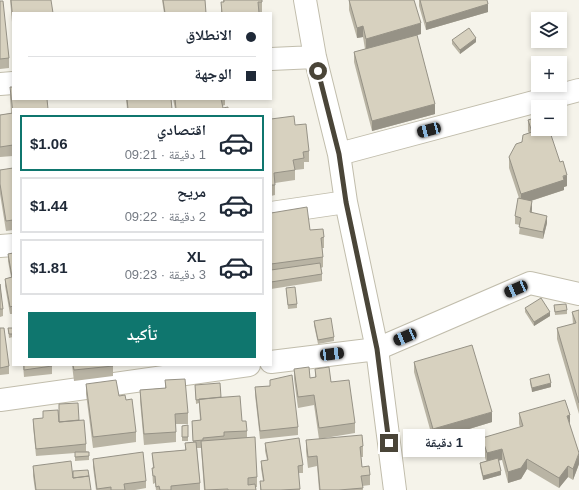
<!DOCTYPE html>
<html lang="ar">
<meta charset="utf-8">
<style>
:root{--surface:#fff;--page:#f6f6f7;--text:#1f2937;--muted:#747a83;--line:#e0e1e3;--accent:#0f766e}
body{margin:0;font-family:Helvetica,"Noto Naskh Arabic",sans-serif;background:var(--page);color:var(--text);direction:rtl;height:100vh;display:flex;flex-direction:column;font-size:15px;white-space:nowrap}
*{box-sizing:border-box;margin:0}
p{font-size:13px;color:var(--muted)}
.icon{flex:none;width:22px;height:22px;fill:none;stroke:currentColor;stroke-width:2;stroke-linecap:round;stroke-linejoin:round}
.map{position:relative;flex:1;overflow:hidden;direction:ltr}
.panel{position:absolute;left:12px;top:108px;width:260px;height:258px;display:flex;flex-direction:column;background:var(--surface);border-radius:0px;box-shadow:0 2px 6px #0003;direction:rtl}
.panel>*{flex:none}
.banner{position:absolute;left:12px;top:12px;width:260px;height:88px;border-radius:0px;box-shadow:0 2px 6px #0003;direction:rtl;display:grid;align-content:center;height:88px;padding:0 16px;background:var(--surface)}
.controls{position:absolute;left:531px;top:12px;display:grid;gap:8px}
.controls a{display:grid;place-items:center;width:36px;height:36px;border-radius:0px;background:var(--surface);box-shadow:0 2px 6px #0003;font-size:20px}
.end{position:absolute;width:18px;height:18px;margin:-9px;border:5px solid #4a4538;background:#fff;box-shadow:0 0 0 2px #fff}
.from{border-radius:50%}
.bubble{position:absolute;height:28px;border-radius:0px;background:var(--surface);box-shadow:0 2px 6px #0003;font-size:13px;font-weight:700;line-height:28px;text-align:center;direction:rtl}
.car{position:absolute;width:12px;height:24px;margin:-12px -6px;border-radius:5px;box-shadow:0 0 3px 1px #0007;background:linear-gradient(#222 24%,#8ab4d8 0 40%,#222 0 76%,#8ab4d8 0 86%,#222 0)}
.banner b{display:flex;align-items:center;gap:14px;height:38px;font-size:15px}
.banner b+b{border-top:1px solid var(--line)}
.banner i{width:10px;height:10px;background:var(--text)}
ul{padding:7px 0 0;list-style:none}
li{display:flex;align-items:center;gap:12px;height:56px;margin:0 8px 6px;padding:0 8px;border:2px solid var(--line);border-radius:0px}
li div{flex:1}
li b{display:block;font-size:15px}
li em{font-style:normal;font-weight:700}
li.current{border-color:var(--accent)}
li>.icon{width:36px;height:36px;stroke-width:1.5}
.cta{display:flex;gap:8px;margin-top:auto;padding:8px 16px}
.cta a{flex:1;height:46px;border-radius:0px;background:var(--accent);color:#fff;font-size:16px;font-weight:700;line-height:46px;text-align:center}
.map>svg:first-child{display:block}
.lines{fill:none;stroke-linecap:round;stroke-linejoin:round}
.minor-casing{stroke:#c1bdac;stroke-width:24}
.minor{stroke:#fff;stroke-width:22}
.wall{fill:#b9b4a4}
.shaded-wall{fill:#969286}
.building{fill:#d7d1bf;stroke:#969286}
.route{stroke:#4a4538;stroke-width:5}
</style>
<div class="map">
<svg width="579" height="490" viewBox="0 0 579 490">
<rect width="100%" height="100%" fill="#f5f3ea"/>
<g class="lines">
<g class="minor-casing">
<path id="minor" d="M305,0L315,57L339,154L346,202L377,349L395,490
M271,59L315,57
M0,84L13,83
M339,154L579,90
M271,213L346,202
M0,246L13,245
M271,362L377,349L530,283L579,294
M0,400L249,365"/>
</g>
<use href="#minor" class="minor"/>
</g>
<path class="wall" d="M10,0H51L13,13V33Z
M162,0H205L206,13H164Z
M223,0H262V12L259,13H221V2H223Z
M349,0L421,34L414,36L435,114L372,131L354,62V52L365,49L363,37L357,38L349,10Z
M419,0H487L488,12L426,30L419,6Z
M0,1L9,58V68L0,69Z
M452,40L476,42L460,54L452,44Z
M10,87L13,109V156L0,157V115L11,113L10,98Z
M126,99H171L172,109H127Z
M173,99H225V105L222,106L223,108L228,109H175Z
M271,119L295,125L309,151V162H304V169L295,170V180L275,183V195L271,196Z
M528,120L567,186L564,187V190L531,201L532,209V212L547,223L543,239L519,234L520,225L515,224V216L519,198L509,168V157L529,133L528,131Z
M13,168V230L6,231L0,194V170Z
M271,213L324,237V248H322L323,257V267L321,268L322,274V281L271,289Z
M13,253V314H10L5,286V279L11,277L8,261V254Z
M0,284L3,309V316L0,317Z
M286,288L297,304V308L288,309Z
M554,305L567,310V314L555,315Z
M525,308L550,316L534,326L525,312Z
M579,310V414L557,339V328L573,324L572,312Z
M314,321L334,337V341L318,344L314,325Z
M0,328L9,366V374L0,375Z
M8,328H13V337L9,338Z
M414,362L492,422L433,440L414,372Z
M23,365H52V374L24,377Z
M72,365H113V376L74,381Z
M294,369L310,378L315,377V369L331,382L355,423V433L319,439L314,405L298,408L294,379Z
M530,379L551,387L532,392L530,383Z
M165,380L188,413V424H176V442L144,445L140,401V390L165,388Z
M270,380L298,427V435L260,439L255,395V387L270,386Z
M86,384L126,400L136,432V442L93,448L86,394Z
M195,385L221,397L242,421L247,431V437L257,477V487H256V490H204L201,448H197L200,483V490H156L155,483L153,484L152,468H153L152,453L185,450V443L193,442L192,421L200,420L199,403L196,404Z
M43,411L59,422L79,420L86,444V451L89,452V460L75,461V453L36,456L33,426V419L43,418Z
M519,413L570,425L579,464L573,480L568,477L559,488L527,469L521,479L508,483L502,460H499L501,475L483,480L480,467V463L486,461L482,448V438L520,427L519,424Z
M188,425V441H182V426Z
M306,440L363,446V457H361L362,467L370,475V485L362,486L363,490H319L317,466L308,468L306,451Z
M265,443L303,465V473H298L300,490H260V481H263L261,468V461L267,460L265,451Z
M93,459L146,481V488L135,490H96L93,467Z
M33,466L73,478V471L91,490H35L33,476Z"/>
<path class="shaded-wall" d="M488,4V12L426,30V23Z
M421,23V34L366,49V39Z
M363,26V37L357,38V28Z
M476,38V42L460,54V50Z
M435,104V114L372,131V121Z
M567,175V186L564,187V190L521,204V194Z
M532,201V209L530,219V212Z
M547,216V223L543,239V232Z
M550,312V316L534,326V322Z
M551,383V387L532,392V388Z
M492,412V422L433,440V429Z
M570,415V425L567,416Z
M502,449V460L487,463V453Z
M579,453V464L573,480V469Z
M527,459V469L521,479L508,483V472Z
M568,466V477L559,488V478Z
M501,471V475L483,480V476Z"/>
<path class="building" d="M11,0H51L53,13H13V22Z
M163,0H205L206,13H165Z
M224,0H262V2H258L259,13H222L221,2H224Z
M349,0H414L421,23L366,39L363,26L357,28Z
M420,0H487L488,4L426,23Z
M0,1H3L9,58L0,59Z
M469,28L476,38L460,50L452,40Z
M417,35L435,104L372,121L354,52Z
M10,87H13V99H47L48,109H13V145L0,147V115L13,113Z
M127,99H171L172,109H128Z
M175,99H221L223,108L228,107V109H176Z
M294,116L295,125L306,124L309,151L303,152L304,158L293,160L295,170L274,173L275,185H271V119Z
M538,117V129H549L560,162L563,161L567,175L563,176L564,180L521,194L509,157L516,144L522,142L523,135L532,132L528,120Z
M13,168V220L6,221L0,184V170Z
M518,198L532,201L530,212L547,216L543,232L519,227L521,218L515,216Z
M307,207L310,230L323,229L324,237L321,238L323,257L271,264V213Z
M13,253V306L10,307L5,279L12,277L8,254Z
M320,263L322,274L271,282V270Z
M0,284L3,309H0Z
M295,287L297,304L288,305L286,288Z
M541,298L550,312L534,322L525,308Z
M566,304L567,310L555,312L554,305Z
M579,310V403L557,328L576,323L572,312Z
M331,318L334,337L318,340L314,321Z
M0,328H4L9,366L0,368Z
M8,328H13V334H9Z
M472,345L492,412L433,429L414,362Z
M24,365H52V366L24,370Z
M73,365H113V366L74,370Z
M309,367L310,378L316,377L315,369L329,367L331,382L349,380L355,423L319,428L314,395L298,397L294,369Z
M549,374L551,383L532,388L530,379Z
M292,375L298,427L260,431L255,387L270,386V380Z
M185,379L188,413L175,414L176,432L144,434L140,390L166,388L165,380Z
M116,380L119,396L125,395L126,400L132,399L136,432L93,437L86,384Z
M220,383L221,397L196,400L195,385Z
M240,396L242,421H246L247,431L224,432V436L203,438V440L193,441L192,421L201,420L199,399Z
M565,400L570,415L567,416L579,453L573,469L568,466L559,478L527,459L521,468L508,472L502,449L487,453L482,438L523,426L519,413Z
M78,403L79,420L59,422V404Z
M58,410L59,422L84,420L86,444L36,449L33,419L43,418V411Z
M188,425V437H182V426Z
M362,435L363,446L360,447L362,467L369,466L370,475L361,476L363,488L339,490H320L317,456L308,457L306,440Z
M255,437L257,477L248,478V485L255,484L256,490H228V489L205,490L201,441Z
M299,438L303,465L298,466L300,489L281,490H261L260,481H264L261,461L268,460L265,443Z
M196,442L200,483L171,486V490H160L159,486L156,487L155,476H153L152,468H154L152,453L186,450L185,443Z
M75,452H89V456L75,457Z
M143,452L146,481L124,484L125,490H111V487L97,489L93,459Z
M498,458L501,471L483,476L480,463Z
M71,461L73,478L89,476L91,490H36L33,466Z
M88,470L89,476L73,478V471Z"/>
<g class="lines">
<path class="route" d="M318,71L339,154L346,202L377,349L389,443"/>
</g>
</svg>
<div class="controls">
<a><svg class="icon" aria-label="layers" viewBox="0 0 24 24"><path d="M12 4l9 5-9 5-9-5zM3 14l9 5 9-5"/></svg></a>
<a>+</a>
<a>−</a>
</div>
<i class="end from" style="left:318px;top:71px"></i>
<i class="end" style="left:389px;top:443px"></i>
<div class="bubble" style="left:403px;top:429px;width:82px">1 دقيقة</div>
<i class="car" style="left:429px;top:130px;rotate:255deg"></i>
<i class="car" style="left:516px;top:289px;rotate:247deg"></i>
<i class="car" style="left:405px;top:337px;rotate:247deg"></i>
<i class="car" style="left:332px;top:354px;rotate:83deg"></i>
<div class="banner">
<b><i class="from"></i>الانطلاق</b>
<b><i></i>الوجهة</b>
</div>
<section class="panel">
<ul>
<li class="current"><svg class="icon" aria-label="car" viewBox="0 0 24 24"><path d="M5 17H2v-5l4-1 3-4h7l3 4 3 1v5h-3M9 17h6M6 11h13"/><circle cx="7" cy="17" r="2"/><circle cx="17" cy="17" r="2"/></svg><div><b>اقتصادي</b><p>1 دقيقة · 09:21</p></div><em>$1.06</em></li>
<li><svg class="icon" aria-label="car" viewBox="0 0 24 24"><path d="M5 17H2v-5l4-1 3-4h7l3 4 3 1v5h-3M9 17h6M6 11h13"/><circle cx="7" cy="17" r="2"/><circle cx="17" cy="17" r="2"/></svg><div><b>مريح</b><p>2 دقيقة · 09:22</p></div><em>$1.44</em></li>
<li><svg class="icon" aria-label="car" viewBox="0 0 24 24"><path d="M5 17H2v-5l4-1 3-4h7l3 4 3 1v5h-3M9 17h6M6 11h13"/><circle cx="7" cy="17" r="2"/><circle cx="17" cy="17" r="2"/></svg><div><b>XL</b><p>3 دقيقة · 09:23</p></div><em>$1.81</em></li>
</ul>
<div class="cta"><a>تأكيد</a></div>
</section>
</div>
